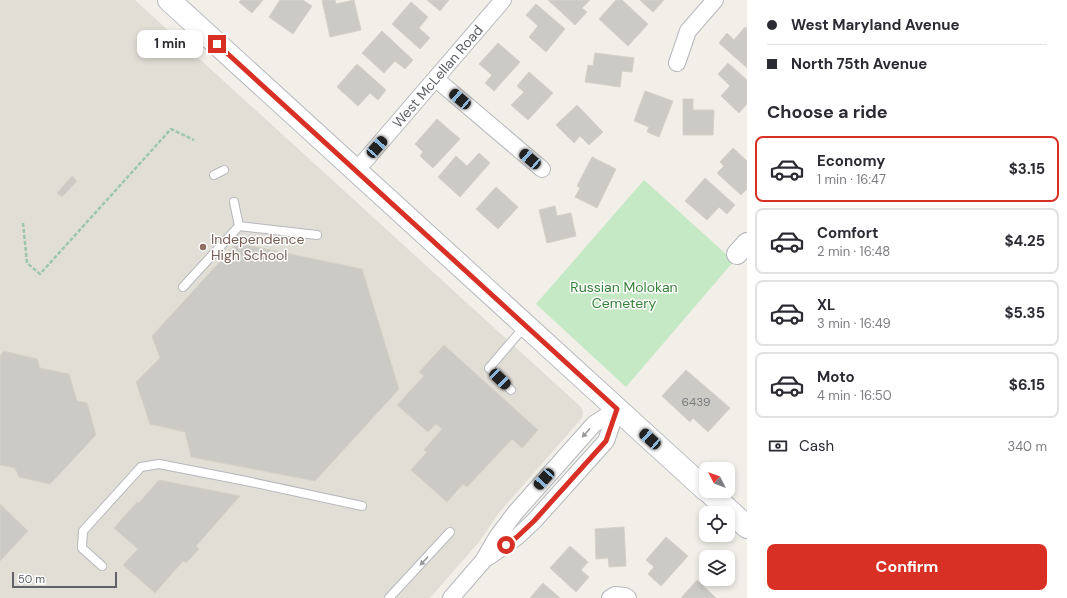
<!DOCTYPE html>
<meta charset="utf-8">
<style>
:root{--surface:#fff;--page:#f7f7f7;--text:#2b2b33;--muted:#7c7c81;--line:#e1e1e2;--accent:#d93025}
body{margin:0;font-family:"DM Sans",sans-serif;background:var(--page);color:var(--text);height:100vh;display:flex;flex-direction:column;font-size:15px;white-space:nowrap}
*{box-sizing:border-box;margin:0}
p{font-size:13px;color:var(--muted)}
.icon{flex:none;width:22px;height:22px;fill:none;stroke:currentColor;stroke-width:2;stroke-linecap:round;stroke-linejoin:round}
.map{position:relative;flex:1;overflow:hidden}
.details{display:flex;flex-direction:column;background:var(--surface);width:320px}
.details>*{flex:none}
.banner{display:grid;align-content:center;height:88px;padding:0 20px;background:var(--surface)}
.needle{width:26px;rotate:312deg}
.buttons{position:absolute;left:699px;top:462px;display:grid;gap:8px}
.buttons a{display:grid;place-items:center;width:36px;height:36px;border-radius:8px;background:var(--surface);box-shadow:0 2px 6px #0003;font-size:20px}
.scale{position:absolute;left:12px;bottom:10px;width:105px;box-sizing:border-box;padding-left:4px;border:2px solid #5f6368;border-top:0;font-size:11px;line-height:14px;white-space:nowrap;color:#5f6368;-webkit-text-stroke:3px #fff;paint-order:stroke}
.end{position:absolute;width:18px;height:18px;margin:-9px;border:5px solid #d93025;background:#fff;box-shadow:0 0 0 2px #fff}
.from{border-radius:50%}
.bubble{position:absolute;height:28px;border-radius:8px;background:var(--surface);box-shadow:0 2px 6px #0003;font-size:13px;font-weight:700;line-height:28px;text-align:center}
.car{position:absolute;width:12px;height:24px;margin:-12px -6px;border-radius:5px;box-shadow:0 0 3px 1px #0007;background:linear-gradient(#222 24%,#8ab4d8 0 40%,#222 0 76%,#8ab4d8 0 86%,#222 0)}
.banner b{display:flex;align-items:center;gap:14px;height:38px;font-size:15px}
.banner b+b{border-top:1px solid var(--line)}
.banner i{width:10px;height:10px;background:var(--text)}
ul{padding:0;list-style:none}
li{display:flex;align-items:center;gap:12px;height:66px;margin:0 8px 6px;padding:0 12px;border:2px solid var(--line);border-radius:8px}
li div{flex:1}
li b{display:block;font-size:15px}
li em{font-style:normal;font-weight:700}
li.current{border-color:var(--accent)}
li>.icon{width:36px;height:36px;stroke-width:1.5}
h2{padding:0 20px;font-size:18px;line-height:48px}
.pay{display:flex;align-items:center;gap:10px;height:44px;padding:0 20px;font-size:15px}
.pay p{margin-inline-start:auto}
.cta{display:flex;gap:8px;margin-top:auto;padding:8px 20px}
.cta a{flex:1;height:46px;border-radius:8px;background:var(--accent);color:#fff;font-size:16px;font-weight:700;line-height:46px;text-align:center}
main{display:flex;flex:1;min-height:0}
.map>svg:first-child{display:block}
.education{fill:#e1ded6}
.green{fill:#c5e8c5}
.building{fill:#cccac5;stroke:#d6d1c6}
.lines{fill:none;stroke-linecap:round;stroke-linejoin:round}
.service-casing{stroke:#b5b8bc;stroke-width:10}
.minor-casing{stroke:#b5b8bc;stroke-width:18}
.tertiary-casing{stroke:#b5b8bc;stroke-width:22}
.secondary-casing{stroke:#b6babf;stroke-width:24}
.path{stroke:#9cc7a9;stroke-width:2.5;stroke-dasharray:4 2;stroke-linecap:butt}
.service{stroke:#fff;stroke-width:8}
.minor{stroke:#fff;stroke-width:16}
.tertiary{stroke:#fff;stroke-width:20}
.secondary{stroke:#fff;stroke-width:22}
.oneway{fill:#979a9d}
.route{stroke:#d93025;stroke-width:5}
.education-dot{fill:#8d6e63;stroke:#fff;stroke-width:1.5}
.labels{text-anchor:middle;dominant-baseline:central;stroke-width:3;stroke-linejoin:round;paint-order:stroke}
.number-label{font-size:12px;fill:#7a7d7f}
.street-label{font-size:14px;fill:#5f6368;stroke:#fff}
.education-label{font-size:14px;fill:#785e54;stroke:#fff;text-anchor:start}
.park-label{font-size:14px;fill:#348238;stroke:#fff}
</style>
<main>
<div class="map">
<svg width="747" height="598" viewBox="0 0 747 598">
<rect width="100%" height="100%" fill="#f1efe8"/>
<path class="education" d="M0,0H135L581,407L583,412L582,418L498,514L479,542L430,598H0Z"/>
<path class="green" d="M644,180L726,254V256L733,262L626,387L536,304Z"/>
<path class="building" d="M241,0H263L252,13L239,2Z
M280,0H303L312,6L293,34L269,17Z
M322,0H335L336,4L354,0L361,30L330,37Z
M427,0H449L440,11Z
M548,0H590L582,8L587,12L575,25Z
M616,0H622L648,24L628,46L599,19Z
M640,0H664L653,12Z
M411,2L428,17L419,28L430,38L420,49L392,24Z
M536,4L565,29L546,52L529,37L538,26L526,15Z
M745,27L747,29V68L719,43L727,33L734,40Z
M382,31L413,60L405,69L395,61L384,73L362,53Z
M498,43L520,62L494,91L485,83L492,75L479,64Z
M595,53L634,58L632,72L622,71L620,87L585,82L588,65L593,66Z
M728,63L747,80V104L739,113L721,96L730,86L718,74Z
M357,64L386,90L378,100L370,93L358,106L337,87Z
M529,72L553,93L528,120L511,105L524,92L517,86Z
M645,91L673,101L659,137L647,132L649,127L634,121Z
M683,99H693V110H714L713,135H683Z
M577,105L603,132L589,145L580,136L574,143L556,125Z
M437,119L460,139L433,168L420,156L423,152L415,144Z
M733,148L747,161V189L741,195L717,173L724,166L720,162Z
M479,153L490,163L460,197L438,177L456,156L467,166Z
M592,157L616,169L597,208L575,197L580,188L577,186Z
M72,176L77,181L62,197L57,193Z
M705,178L735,205L727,214L719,207L707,220L685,201Z
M496,187L518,207L498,229L476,209Z
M555,206L557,216L571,213L576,236L547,243L539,210Z
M237,243L362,269L399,389L315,481L191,457L185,432L150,424L136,382L160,358L152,336Z
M444,345L538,430L522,448L512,439L467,487L463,484L447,502L411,470L427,452L424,450L442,429L436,424L428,432L397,405L424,376L419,372Z
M4,351L37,359L40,368L69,374L77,401L87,403L96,435L50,484L19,477L15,468L0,465V356Z
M686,370L730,408L708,432L693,418L690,422L662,396Z
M159,480L240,496L196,546L199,549L186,563L183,561L155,593L123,565L138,549L114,528L137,502L139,503Z
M0,504L28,531L0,561Z
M624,527L626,566L609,567L608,558L596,559L595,529Z
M666,537L688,556L661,586L648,574L654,567L646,560Z
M570,546L588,562L581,570L589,577L576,592L550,568Z
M697,580L716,598H681Z
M543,583L560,598H530Z"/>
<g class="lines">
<g class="service-casing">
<path id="service" d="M214,175L224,170
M239,226L317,235
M183,287L239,226L234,202
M511,390L489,368L525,326
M102,566L82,548L83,531L141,467L159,464L246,481L362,506
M389,598L450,532"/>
</g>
<g class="minor-casing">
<g id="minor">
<path d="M677,63L688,31L715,0"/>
<path d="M436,79L542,169"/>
<path id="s1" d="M356,171L503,0"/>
<path d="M487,558L517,537L534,521L606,441L617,409"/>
<path d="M451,598L483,561L497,537L515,513L594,424L617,409"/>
<path d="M610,598L615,595L625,596L628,598"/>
</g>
</g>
<g class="tertiary-casing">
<path id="tertiary" d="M737,254L747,243"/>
</g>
<g class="secondary-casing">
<path id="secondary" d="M169,0L706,490
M708,491L747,527"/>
</g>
<path class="path" d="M23,223L27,263L40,274L171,129L194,140"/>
<use href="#service" class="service"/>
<use href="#minor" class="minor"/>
<use href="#tertiary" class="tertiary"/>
<use href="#secondary" class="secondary"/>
</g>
<defs><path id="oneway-solid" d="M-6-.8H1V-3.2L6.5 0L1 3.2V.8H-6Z"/></defs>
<g class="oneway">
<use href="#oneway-solid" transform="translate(586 433) rotate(132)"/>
<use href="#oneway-solid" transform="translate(424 561) rotate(133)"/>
</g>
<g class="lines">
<path class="route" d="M217,44L617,409L606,441L534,521L517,537L506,545"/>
</g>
<circle class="education-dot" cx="203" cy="247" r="4"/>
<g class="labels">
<g class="number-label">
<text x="696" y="402">6439</text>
</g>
<g class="street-label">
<text stroke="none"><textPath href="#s1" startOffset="125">West McLellan Road</textPath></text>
</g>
<g class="education-label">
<text x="211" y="239">Independence<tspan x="211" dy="16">High School</tspan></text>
</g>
<g class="park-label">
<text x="624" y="287">Russian Molokan<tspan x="624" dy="16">Cemetery</tspan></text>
</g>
</g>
</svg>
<div class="buttons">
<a><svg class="needle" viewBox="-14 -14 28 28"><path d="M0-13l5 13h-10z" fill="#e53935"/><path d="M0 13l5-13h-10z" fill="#7c7c81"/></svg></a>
<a><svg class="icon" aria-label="locate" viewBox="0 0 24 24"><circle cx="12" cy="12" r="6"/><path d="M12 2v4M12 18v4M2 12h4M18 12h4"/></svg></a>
<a><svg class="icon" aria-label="layers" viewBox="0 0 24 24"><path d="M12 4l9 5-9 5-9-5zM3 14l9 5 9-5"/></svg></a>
</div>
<div class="scale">50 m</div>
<i class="end from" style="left:506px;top:545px"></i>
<i class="end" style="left:217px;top:44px"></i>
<div class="bubble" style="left:137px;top:30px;width:66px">1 min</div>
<i class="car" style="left:460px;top:99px;rotate:311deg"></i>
<i class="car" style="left:377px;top:147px;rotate:41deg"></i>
<i class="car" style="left:530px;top:159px;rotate:311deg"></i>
<i class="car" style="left:500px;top:379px;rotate:134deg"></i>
<i class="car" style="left:650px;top:439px;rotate:312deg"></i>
<i class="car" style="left:544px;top:479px;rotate:222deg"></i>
</div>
<section class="details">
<div class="banner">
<b><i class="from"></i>West Maryland Avenue</b>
<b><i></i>North 75th Avenue</b>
</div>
<h2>Choose a ride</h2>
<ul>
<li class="current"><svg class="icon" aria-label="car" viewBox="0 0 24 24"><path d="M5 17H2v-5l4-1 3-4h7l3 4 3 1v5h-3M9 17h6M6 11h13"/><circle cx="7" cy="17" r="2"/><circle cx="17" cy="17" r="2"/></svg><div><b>Economy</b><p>1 min · 16:47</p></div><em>$3.15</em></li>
<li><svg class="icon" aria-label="car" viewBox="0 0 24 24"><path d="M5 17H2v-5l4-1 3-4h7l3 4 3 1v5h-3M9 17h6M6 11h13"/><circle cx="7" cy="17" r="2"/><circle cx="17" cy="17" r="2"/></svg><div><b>Comfort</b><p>2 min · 16:48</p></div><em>$4.25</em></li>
<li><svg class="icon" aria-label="car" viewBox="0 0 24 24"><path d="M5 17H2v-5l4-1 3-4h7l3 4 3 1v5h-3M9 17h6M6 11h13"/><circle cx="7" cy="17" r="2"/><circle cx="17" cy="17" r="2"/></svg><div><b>XL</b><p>3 min · 16:49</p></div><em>$5.35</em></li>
<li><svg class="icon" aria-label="car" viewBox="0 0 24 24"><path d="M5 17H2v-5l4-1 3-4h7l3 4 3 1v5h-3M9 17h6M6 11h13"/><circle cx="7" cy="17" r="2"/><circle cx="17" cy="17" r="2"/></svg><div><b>Moto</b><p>4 min · 16:50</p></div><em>$6.15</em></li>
</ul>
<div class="pay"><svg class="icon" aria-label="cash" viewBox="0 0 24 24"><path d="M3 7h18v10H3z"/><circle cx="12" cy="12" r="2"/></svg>Cash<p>340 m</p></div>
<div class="cta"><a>Confirm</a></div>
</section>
</main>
